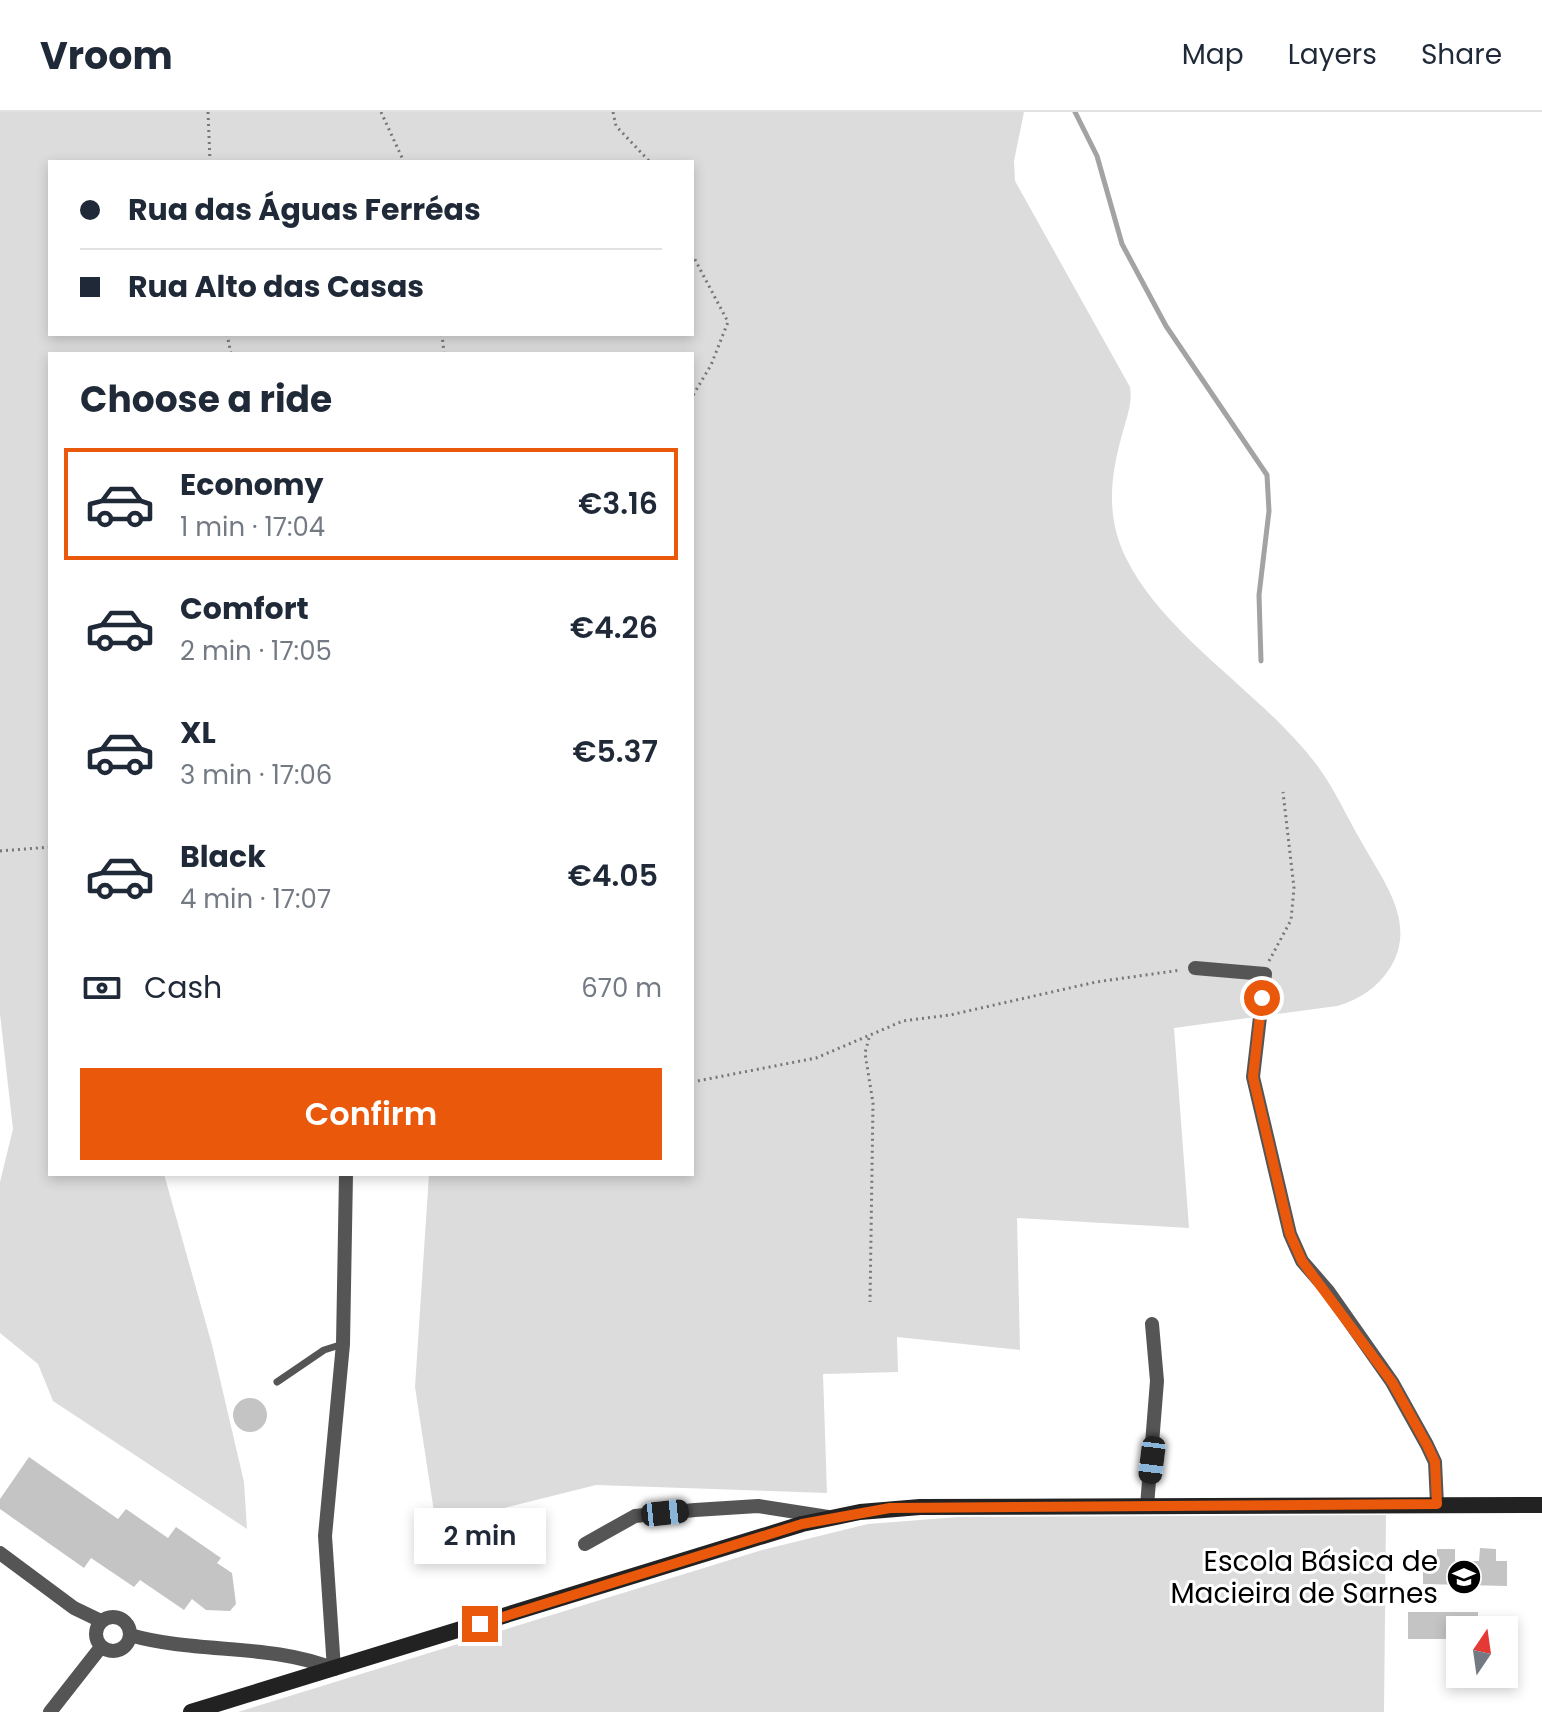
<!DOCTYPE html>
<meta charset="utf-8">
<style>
:root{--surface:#fff;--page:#f6f6f7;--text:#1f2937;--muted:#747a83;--line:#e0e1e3;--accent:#ea580c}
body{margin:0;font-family:Poppins,sans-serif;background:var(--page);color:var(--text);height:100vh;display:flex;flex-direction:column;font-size:30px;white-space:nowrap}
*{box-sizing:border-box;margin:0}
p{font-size:26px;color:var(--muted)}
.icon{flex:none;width:44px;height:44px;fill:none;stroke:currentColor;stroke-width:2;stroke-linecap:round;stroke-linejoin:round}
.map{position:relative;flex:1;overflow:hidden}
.drawer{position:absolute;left:48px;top:240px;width:646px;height:824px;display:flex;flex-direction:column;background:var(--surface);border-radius:0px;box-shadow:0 4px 12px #0003}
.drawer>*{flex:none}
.top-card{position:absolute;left:48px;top:48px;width:646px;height:176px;border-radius:0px;box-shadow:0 4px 12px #0003;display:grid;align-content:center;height:176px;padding:0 32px;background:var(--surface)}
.needle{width:52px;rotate:13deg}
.fabs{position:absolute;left:1446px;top:1504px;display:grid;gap:16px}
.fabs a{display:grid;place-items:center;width:72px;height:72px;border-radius:0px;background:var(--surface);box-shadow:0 4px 12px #0003;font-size:40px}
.end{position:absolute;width:36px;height:36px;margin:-18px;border:10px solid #ea580c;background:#fff;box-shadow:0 0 0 4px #fff}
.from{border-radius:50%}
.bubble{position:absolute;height:56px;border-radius:0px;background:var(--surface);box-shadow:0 4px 12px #0003;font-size:26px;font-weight:600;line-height:56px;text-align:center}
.car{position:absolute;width:24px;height:48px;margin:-24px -12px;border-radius:10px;box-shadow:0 0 6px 2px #0007;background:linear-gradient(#222 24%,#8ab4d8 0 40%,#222 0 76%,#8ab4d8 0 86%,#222 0)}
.top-card b{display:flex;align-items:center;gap:28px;height:76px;font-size:30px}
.top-card b+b{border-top:2px solid var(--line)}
.top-card i{width:20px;height:20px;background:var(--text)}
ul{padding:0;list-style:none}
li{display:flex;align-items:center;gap:24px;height:112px;margin:0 16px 12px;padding:0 16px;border:4px solid transparent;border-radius:0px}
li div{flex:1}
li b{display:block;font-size:30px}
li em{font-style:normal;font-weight:600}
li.current{border-color:var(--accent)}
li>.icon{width:72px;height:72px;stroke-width:1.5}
h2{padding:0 32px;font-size:36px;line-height:96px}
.pay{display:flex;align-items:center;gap:20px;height:88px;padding:0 32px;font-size:30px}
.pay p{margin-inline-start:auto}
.button{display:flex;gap:16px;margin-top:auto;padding:16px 32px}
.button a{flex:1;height:92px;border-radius:0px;background:var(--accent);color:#fff;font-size:32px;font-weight:600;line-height:92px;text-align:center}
header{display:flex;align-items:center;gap:48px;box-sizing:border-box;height:112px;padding:0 40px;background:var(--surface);border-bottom:2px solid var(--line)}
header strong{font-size:38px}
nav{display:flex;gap:44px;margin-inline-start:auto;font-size:28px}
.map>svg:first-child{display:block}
.green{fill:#dcdcdc;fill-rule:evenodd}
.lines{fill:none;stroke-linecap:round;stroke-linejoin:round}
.stream{stroke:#a3a3a3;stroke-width:5}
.building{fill:#c4c4c4}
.path{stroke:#777;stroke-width:3;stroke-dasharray:2 4;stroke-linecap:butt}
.service{stroke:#555;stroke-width:7}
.minor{stroke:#555;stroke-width:14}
.secondary{stroke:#222;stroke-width:16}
.route{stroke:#ea580c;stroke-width:10}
.labels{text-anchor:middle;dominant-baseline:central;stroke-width:6;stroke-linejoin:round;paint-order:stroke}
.poi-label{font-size:28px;fill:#000;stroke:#fff;text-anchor:end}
</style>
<header>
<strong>Vroom</strong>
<nav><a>Map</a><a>Layers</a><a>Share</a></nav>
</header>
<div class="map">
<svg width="1542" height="1600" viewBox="0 0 1542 1600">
<rect width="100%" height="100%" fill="#fff"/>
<path class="green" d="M0,0H1024L1014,49L1015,69L1130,275C1133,291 1126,307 1122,323C1110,365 1106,406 1126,446C1166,527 1266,583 1319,656C1335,678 1347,705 1361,729C1383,769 1418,811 1390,856C1377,876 1359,888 1337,894L1174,916L1189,1116L1017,1106L1020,1238L897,1225L898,1260L823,1262L827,1381L596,1373L436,1413L415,1275L429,1062H692V242H50V1062H164L212,1233L244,1370L247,1417L53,1289L38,1252L0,1221V1070L13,1017L0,902ZM50,50H692V222H50Z
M1386,1403L1384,1600H238L762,1438L868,1412L958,1405Z"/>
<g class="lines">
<path class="stream" d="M1075,0L1097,44L1122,132L1166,214L1267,363L1269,399L1259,483L1261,549"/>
</g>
<path class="building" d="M233 1303a17 17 0 1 1 34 0a17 17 0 1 1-34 0Z
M29,1345L118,1407L126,1397L168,1426L176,1415L221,1446L217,1451L232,1461L236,1492L230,1499L206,1498L192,1487L184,1498L140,1468L134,1475L91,1446L84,1456L0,1397V1387Z
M1480,1436L1496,1437V1449H1507V1474L1423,1472V1451H1437V1437H1455V1449H1479Z
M1408,1500H1478V1518H1460V1527H1408Z"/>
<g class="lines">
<path class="path" d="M208,0L210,50
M381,0L404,50
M613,0L616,14L650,50
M692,142L728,210L711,253L692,285
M227,222L231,242
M442,222L444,242
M0,739L50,735
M1269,849L1291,808L1294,776L1283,680
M869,926L865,941L873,991L870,1190
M692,970L816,946L903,909L950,903L1096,870L1181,858"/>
<path class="service" d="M277,1270L324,1238L343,1232"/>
<path class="minor" d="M1195,856L1265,862L1253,965L1290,1122L1302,1149L1328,1179L1392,1270L1427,1333L1435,1350L1437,1392
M1147,1394L1157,1269L1152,1212
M585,1432L635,1404L695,1398L758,1394L828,1405
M0,1441L74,1496L101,1509
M96 1522a17 17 0 1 1 34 0a17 17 0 1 1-34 0Z
M130,1523C196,1542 271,1531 334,1557L325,1424L343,1232L346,1062
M50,1600L101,1535"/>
<path class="secondary" d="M191,1600L802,1412L860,1400L920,1395L1542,1393"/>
</g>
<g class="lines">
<path class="route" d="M480,1512L802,1412L890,1396L1437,1392L1435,1350L1427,1333L1392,1270L1302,1149L1290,1122L1253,965L1262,886"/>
</g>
<defs>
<g id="school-disc" transform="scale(1.8)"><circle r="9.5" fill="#000" stroke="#fff"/><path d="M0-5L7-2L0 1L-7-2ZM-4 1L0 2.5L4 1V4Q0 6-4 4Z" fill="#fff"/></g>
</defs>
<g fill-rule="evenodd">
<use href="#school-disc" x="1464" y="1465"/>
</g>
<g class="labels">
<g class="poi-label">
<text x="1438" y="1449">Escola Básica de<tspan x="1438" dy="32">Macieira de Sarnes</tspan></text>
</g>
</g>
</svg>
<div class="fabs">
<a><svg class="needle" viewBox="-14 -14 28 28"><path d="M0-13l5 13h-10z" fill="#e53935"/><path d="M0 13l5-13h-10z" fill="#747a83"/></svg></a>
</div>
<i class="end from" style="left:1262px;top:886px"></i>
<i class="end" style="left:480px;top:1512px"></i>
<div class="bubble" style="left:414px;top:1396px;width:132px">2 min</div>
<i class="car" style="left:1152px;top:1348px;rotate:187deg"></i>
<i class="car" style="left:665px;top:1401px;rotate:84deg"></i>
<div class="top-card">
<b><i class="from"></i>Rua das Águas Ferréas</b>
<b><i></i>Rua Alto das Casas</b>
</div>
<section class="drawer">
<h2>Choose a ride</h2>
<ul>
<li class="current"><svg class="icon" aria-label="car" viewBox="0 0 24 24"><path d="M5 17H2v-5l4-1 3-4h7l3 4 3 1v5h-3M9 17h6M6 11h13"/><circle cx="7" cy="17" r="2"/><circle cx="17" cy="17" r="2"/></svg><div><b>Economy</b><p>1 min · 17:04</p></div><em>€3.16</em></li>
<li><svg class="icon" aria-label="car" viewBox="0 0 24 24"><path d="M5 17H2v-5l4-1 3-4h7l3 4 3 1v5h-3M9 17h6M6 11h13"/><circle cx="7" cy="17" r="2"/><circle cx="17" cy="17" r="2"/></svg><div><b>Comfort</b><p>2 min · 17:05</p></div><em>€4.26</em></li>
<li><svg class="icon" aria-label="car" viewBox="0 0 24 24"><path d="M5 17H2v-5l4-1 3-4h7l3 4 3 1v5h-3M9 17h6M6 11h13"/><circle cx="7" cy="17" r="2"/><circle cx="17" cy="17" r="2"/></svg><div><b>XL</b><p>3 min · 17:06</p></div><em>€5.37</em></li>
<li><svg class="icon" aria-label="car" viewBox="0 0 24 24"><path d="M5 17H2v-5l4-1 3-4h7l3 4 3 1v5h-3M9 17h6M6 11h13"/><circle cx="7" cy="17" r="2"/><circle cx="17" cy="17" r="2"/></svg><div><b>Black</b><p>4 min · 17:07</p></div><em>€4.05</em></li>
</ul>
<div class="pay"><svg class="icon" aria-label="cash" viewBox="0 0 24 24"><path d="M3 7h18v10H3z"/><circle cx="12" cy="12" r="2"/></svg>Cash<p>670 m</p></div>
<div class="button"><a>Confirm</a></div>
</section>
</div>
